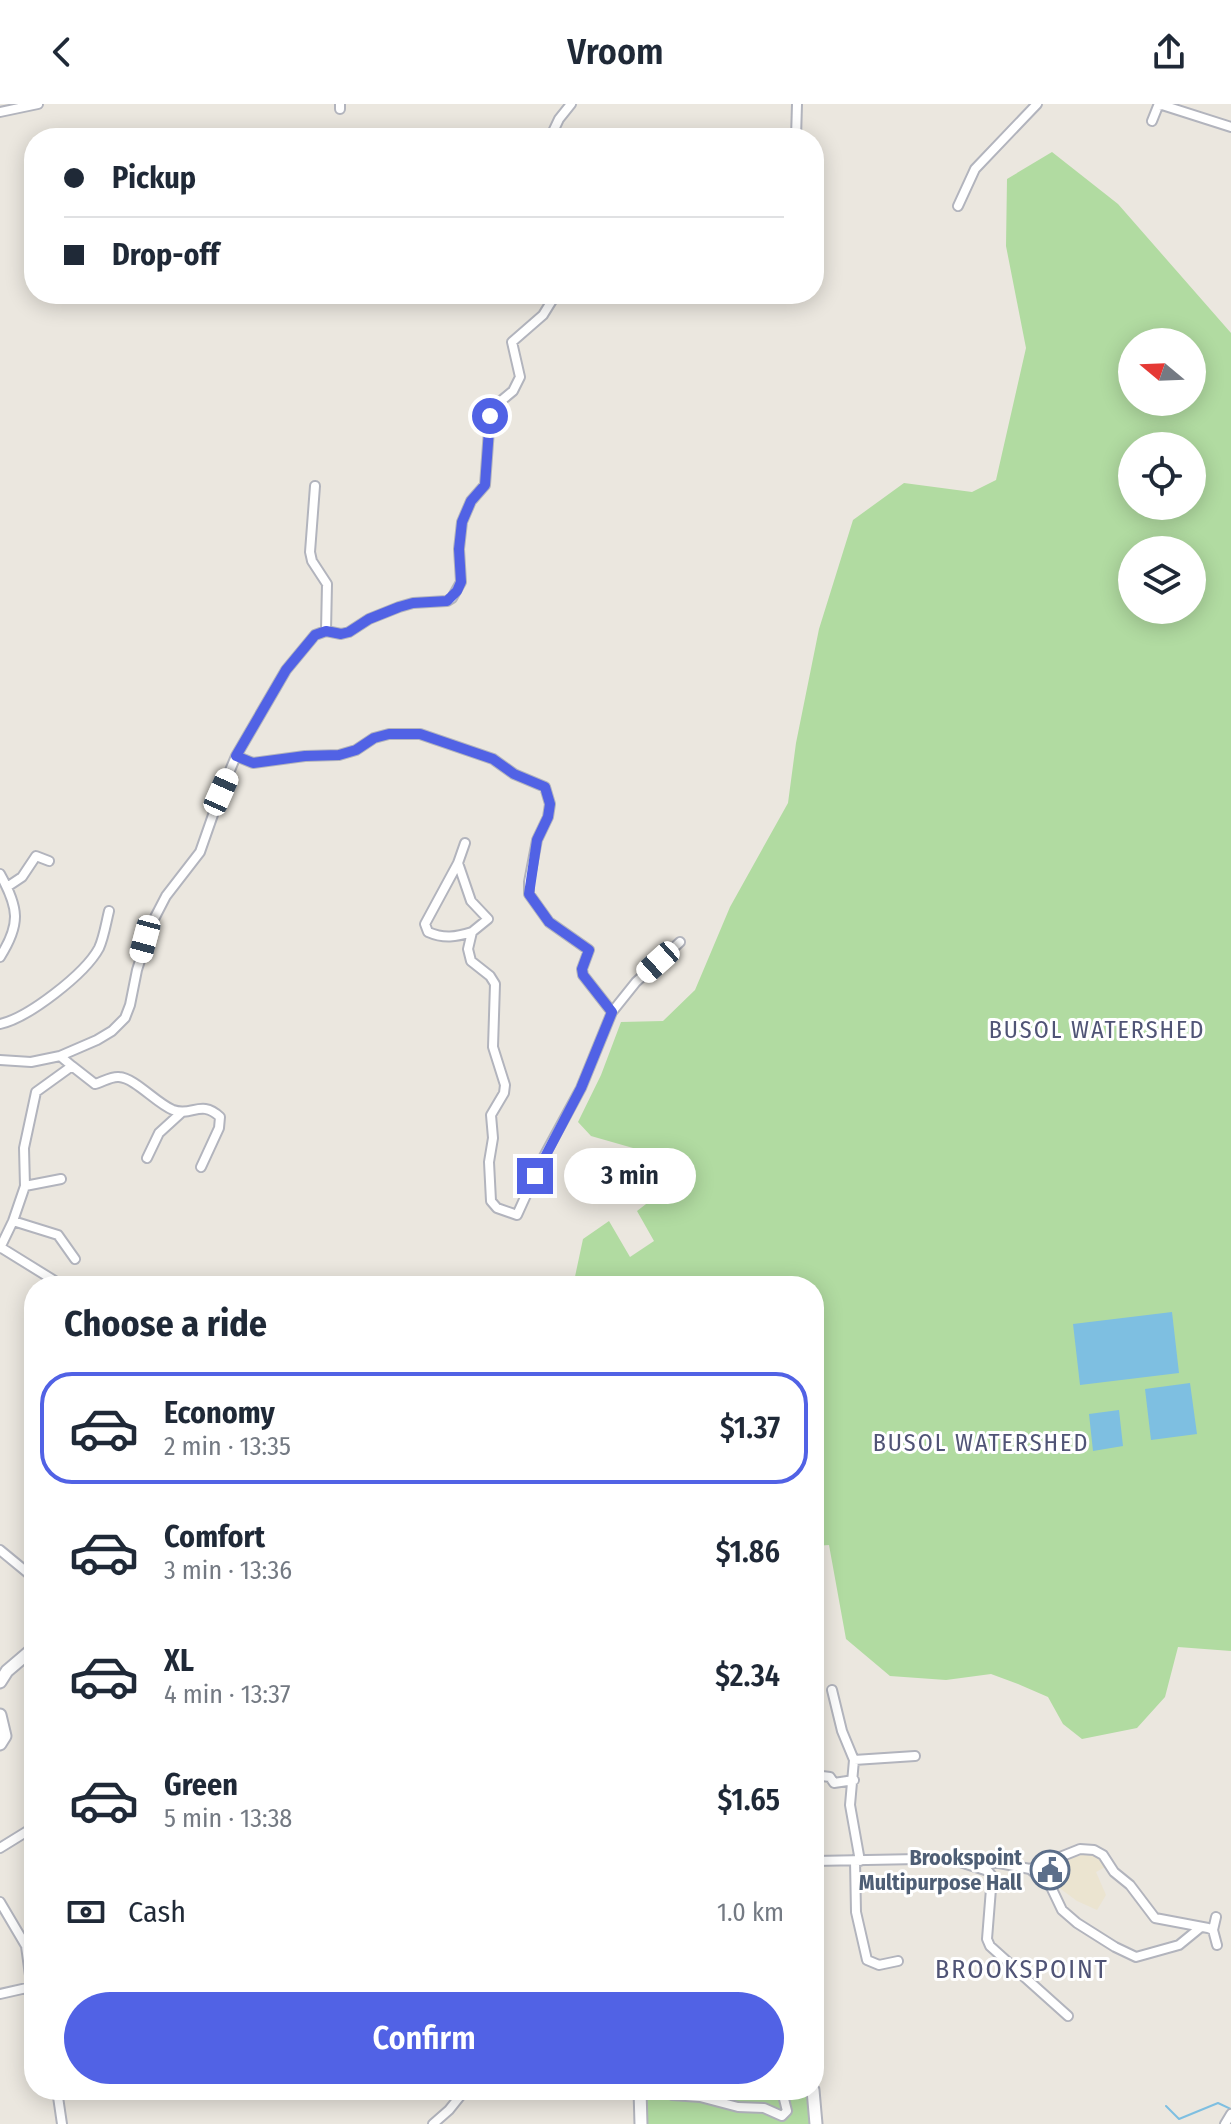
<!DOCTYPE html>
<meta charset="utf-8">
<style>
:root{--surface:#fff;--page:#f2f2f3;--text:#1f2937;--muted:#747a83;--line:#e0e1e3;--accent:#5162e5}
body{margin:0;font-family:"Fira Sans Condensed",sans-serif;background:var(--page);color:var(--text);height:100vh;display:flex;flex-direction:column;font-size:30px;white-space:nowrap}
*{box-sizing:border-box;margin:0}
p{font-size:26px;color:var(--muted)}
.icon{flex:none;width:44px;height:44px;fill:none;stroke:currentColor;stroke-width:2;stroke-linecap:round;stroke-linejoin:round}
.map{position:relative;flex:1;overflow:hidden}
.side{position:absolute;left:24px;top:1172px;width:800px;height:824px;display:flex;flex-direction:column;background:var(--surface);border-radius:32px;box-shadow:0 4px 20px #0003}
.side>*{flex:none}
.guide{position:absolute;left:24px;top:24px;width:800px;height:176px;border-radius:32px;box-shadow:0 4px 20px #0003;display:grid;align-content:center;height:176px;padding:0 40px;background:var(--surface)}
.needle{width:52px;rotate:289deg}
.controls{position:absolute;left:1118px;top:224px;display:grid;gap:16px}
.controls a{display:grid;place-items:center;width:88px;height:88px;border-radius:50%;background:var(--surface);box-shadow:0 4px 20px #0003;font-size:40px}
.end{position:absolute;width:36px;height:36px;margin:-18px;border:10px solid #5162e5;background:#fff;box-shadow:0 0 0 4px #fff}
.from{border-radius:50%}
.bubble{position:absolute;height:56px;border-radius:28px;background:var(--surface);box-shadow:0 4px 20px #0003;font-size:26px;font-weight:600;line-height:56px;text-align:center}
.car{position:absolute;width:24px;height:48px;margin:-24px -12px;border-radius:10px;box-shadow:0 0 6px 2px #0007;background:linear-gradient(#fff 24%,#345 0 40%,#fff 0 76%,#345 0 86%,#fff 0)}
.guide b{display:flex;align-items:center;gap:28px;height:76px;font-size:30px}
.guide b+b{border-top:2px solid var(--line)}
.guide i{width:20px;height:20px;background:var(--text)}
ul{padding:0;list-style:none}
li{display:flex;align-items:center;gap:24px;height:112px;margin:0 16px 12px;padding:0 24px;border:4px solid transparent;border-radius:32px}
li div{flex:1}
li b{display:block;font-size:30px}
li em{font-style:normal;font-weight:600}
li.current{border-color:var(--accent)}
li>.icon{width:72px;height:72px;stroke-width:1.5}
h2{padding:0 40px;font-size:36px;line-height:96px}
.pay{display:flex;align-items:center;gap:20px;height:88px;padding:0 40px;font-size:30px}
.pay p{margin-inline-start:auto}
.cta{display:flex;gap:16px;margin-top:auto;padding:16px 40px}
.cta a{flex:1;height:92px;border-radius:48px;background:var(--accent);color:#fff;font-size:32px;font-weight:600;line-height:92px;text-align:center}
header{display:flex;justify-content:space-between;align-items:center;height:104px;padding:0 40px;background:var(--surface);font-size:36px;font-weight:600}
.map>svg:first-child{display:block}
.education{fill:#ebe4d0}
.green{fill:#b1dba1;fill-rule:evenodd}
.water{fill:#7ebfe1}
.lines{fill:none;stroke-linecap:round;stroke-linejoin:round}
.stream{stroke:#7ebfe1;stroke-width:2}
.street-casing{stroke:#b2b4bd;stroke-width:12}
.secondary-casing{stroke:#b2b4bd;stroke-width:15}
.street{stroke:#fff;stroke-width:8}
.secondary{stroke:#fff;stroke-width:11}
.route{stroke:#5162e5;stroke-width:10}
.labels{text-anchor:middle;dominant-baseline:central;stroke-width:6;stroke-linejoin:round;paint-order:stroke}
.service-label{font-size:22px;font-weight:bold;fill:#4e5e75;stroke:#fff;text-anchor:end}
.neighbourhood-label{font-size:24px;letter-spacing:2px;fill:#505476;stroke:#fff}
.quarter-label{font-size:26px;letter-spacing:2px;fill:#505476;stroke:#fff}
</style>
<header><svg class="icon" aria-label="back" viewBox="0 0 24 24"><path d="M15 5l-7 7 7 7"/></svg>Vroom<svg class="icon" aria-label="share" viewBox="0 0 24 24"><path d="M12 15V3M7 8l5-5 5 5M5 13v7h14v-7"/></svg></header>
<div class="map">
<svg width="1231" height="2020" viewBox="0 0 1231 2020">
<rect width="100%" height="100%" fill="#ebe7df"/>
<path class="education" d="M1087,1749L1096,1750L1107,1762L1096,1768L1106,1791L1097,1806L1077,1797L1050,1777L1053,1771L1060,1772L1054,1760Z"/>
<path class="green" d="M1052,48L1118,100L1231,229V1547L1178,1543L1165,1593L1137,1624L1082,1635L1063,1620L1048,1593L1018,1580L991,1570L946,1576L890,1572L846,1535L829,1441L814,1442V1182H573L583,1135L609,1117L630,1153L654,1137L637,1107L672,1080L647,1048L591,1032L578,1018L601,971L621,918L663,917L695,886L730,803L788,699L796,639L819,525L853,416L904,379L972,388L996,376L1026,244L1006,142L1007,75ZM1132,238H1192V298H1132ZM1132,342H1192V402H1132ZM1132,446H1192V506H1132Z
M644,1986H808L811,2020H643Z"/>
<path class="water" d="M1172,1208L1179,1269L1080,1281L1073,1220Z
M1190,1279L1197,1330L1151,1336L1145,1285Z
M1119,1306L1123,1342L1093,1347L1089,1310Z"/>
<g class="lines">
<path class="stream" d="M1166,2002L1179,2015L1218,1999L1231,2005"/>
<g class="street-casing">
<path id="street" d="M340,0V5
M0,8L38,0
M1152,17L1158,2L1162,1L1231,23
M550,34L559,15L571,0
M796,34L797,0
M958,102L975,65L1037,0
M814,171L817,172
M315,382L310,448L312,457L327,480L326,527
M236,652L253,659L305,652L339,651L356,646L374,634L389,630H420L493,655L514,670L545,683L550,700L548,713L537,736L529,778V790L549,818L589,846L582,865L583,871L612,908L581,984L542,1056L517,1111L497,1104L491,1097L489,1058L493,1034L491,1011L504,989L505,981L493,943L495,880L490,872L471,857L468,845L472,828L488,815L471,797L458,759
M465,739L458,759L425,820L428,828C444,835 456,833 472,828
M0,770C19,804 21,820 0,853
M7,783L22,773L36,752L49,757
M612,908L636,878L680,838
M0,920C28,914 85,870 99,844C104,833 106,819 109,807
M0,956L31,958L60,952L97,936L112,927L125,914L130,901L137,866L152,819L166,792L200,748L221,688L236,652L286,566L315,531L326,527L341,530L349,528L369,515L399,503L413,499L447,497L452,494L461,478L459,445L462,418L471,397L485,381L490,312L496,301L513,287L520,273L512,238L543,211L556,190
M72,962L95,980C103,978 111,972 119,973C135,974 156,999 173,1006C192,1013 201,995 220,1013L219,1024L201,1063
M147,1054L159,1029L182,1008
M25,1082L61,1075
M13,1117L58,1131L75,1155
M0,1143L63,1182
M0,1144L13,1117L25,1082L24,1044L36,988L72,962L60,952
M0,1446L34,1474
M832,1586L842,1627L854,1656L850,1701L860,1757
M854,1656L915,1652
M814,1671L830,1673L834,1679L854,1676
M0,1744L34,1723
M814,1757L972,1754L1030,1765L1080,1745L1094,1746L1103,1751L1114,1768L1130,1781L1155,1814L1208,1824L1213,1826L1217,1841
M855,1757L856,1808L867,1856L879,1861L898,1857
M957,1757L988,1767L992,1772L987,1835L990,1842L1068,1912
M1030,1765L1051,1783L1062,1806L1077,1819L1115,1843L1136,1853L1179,1841L1201,1823
M0,1798L26,1842L34,1901
M1213,1826L1216,1813
M0,1890L31,1883
M57,1986L62,2020
M672,1986V1991L700,1993L738,2003L764,2004L782,2012L787,2007L783,1991L778,1986
M433,2020L449,2006L465,1986
M1225,2020L1231,2010"/>
</g>
<g class="secondary-casing">
<path id="secondary" d="M0,1578L7,1567L34,1544
M0,1611L5,1632L0,1640
M640,1986L641,2020
M813,1986L816,2020"/>
</g>
<use href="#street" class="street"/>
<use href="#secondary" class="secondary"/>
</g>
<g class="lines">
<path class="route" d="M490,312L485,381L471,397L462,418L459,445L461,478L457,487L447,497L413,499L399,503L369,515L349,528L341,530L326,527L315,531L286,566L236,652L253,659L305,652L339,651L356,646L374,634L389,630H420L493,655L514,670L545,683L550,700L548,713L537,736L529,790L549,818L589,846L582,865L583,871L612,908L581,984L535,1072"/>
</g>
<defs>
<g id="civic-ring" transform="scale(2)"><circle r="9.5" fill="#fff" stroke="#5c6f8a" stroke-width="1.5"/><path d="M-.6-6.5H3V-4.5H.6V-3L4-1V1h2V6H-6V1h2V-1L-.6-3ZM-1.2 2.5V6h2.4V2.5Z" fill="#5c6f8a"/></g>
</defs>
<g fill-rule="evenodd">
<use href="#civic-ring" x="1050" y="1766"/>
</g>
<g class="labels">
<g class="service-label">
<text x="1022" y="1753">Brookspoint<tspan x="1022" dy="25">Multipurpose Hall</tspan></text>
</g>
<g class="neighbourhood-label">
<text x="1097" y="926">BUSOL WATERSHED</text>
<text x="981" y="1339">BUSOL WATERSHED</text>
</g>
<g class="quarter-label">
<text x="1022" y="1865">BROOKSPOINT</text>
</g>
</g>
</svg>
<div class="controls">
<a><svg class="needle" viewBox="-14 -14 28 28"><path d="M0-13l5 13h-10z" fill="#e53935"/><path d="M0 13l5-13h-10z" fill="#747a83"/></svg></a>
<a><svg class="icon" aria-label="locate" viewBox="0 0 24 24"><circle cx="12" cy="12" r="6"/><path d="M12 2v4M12 18v4M2 12h4M18 12h4"/></svg></a>
<a><svg class="icon" aria-label="layers" viewBox="0 0 24 24"><path d="M12 4l9 5-9 5-9-5zM3 14l9 5 9-5"/></svg></a>
</div>
<i class="end from" style="left:490px;top:312px"></i>
<i class="end" style="left:535px;top:1072px"></i>
<div class="bubble" style="left:564px;top:1044px;width:132px">3 min</div>
<i class="car" style="left:221px;top:688px;rotate:24deg"></i>
<i class="car" style="left:145px;top:835px;rotate:195deg"></i>
<i class="car" style="left:658px;top:858px;rotate:228deg"></i>
<div class="guide">
<b><i class="from"></i>Pickup</b>
<b><i></i>Drop-off</b>
</div>
<section class="side">
<h2>Choose a ride</h2>
<ul>
<li class="current"><svg class="icon" aria-label="car" viewBox="0 0 24 24"><path d="M5 17H2v-5l4-1 3-4h7l3 4 3 1v5h-3M9 17h6M6 11h13"/><circle cx="7" cy="17" r="2"/><circle cx="17" cy="17" r="2"/></svg><div><b>Economy</b><p>2 min · 13:35</p></div><em>$1.37</em></li>
<li><svg class="icon" aria-label="car" viewBox="0 0 24 24"><path d="M5 17H2v-5l4-1 3-4h7l3 4 3 1v5h-3M9 17h6M6 11h13"/><circle cx="7" cy="17" r="2"/><circle cx="17" cy="17" r="2"/></svg><div><b>Comfort</b><p>3 min · 13:36</p></div><em>$1.86</em></li>
<li><svg class="icon" aria-label="car" viewBox="0 0 24 24"><path d="M5 17H2v-5l4-1 3-4h7l3 4 3 1v5h-3M9 17h6M6 11h13"/><circle cx="7" cy="17" r="2"/><circle cx="17" cy="17" r="2"/></svg><div><b>XL</b><p>4 min · 13:37</p></div><em>$2.34</em></li>
<li><svg class="icon" aria-label="car" viewBox="0 0 24 24"><path d="M5 17H2v-5l4-1 3-4h7l3 4 3 1v5h-3M9 17h6M6 11h13"/><circle cx="7" cy="17" r="2"/><circle cx="17" cy="17" r="2"/></svg><div><b>Green</b><p>5 min · 13:38</p></div><em>$1.65</em></li>
</ul>
<div class="pay"><svg class="icon" aria-label="cash" viewBox="0 0 24 24"><path d="M3 7h18v10H3z"/><circle cx="12" cy="12" r="2"/></svg>Cash<p>1.0 km</p></div>
<div class="cta"><a>Confirm</a></div>
</section>
</div>
